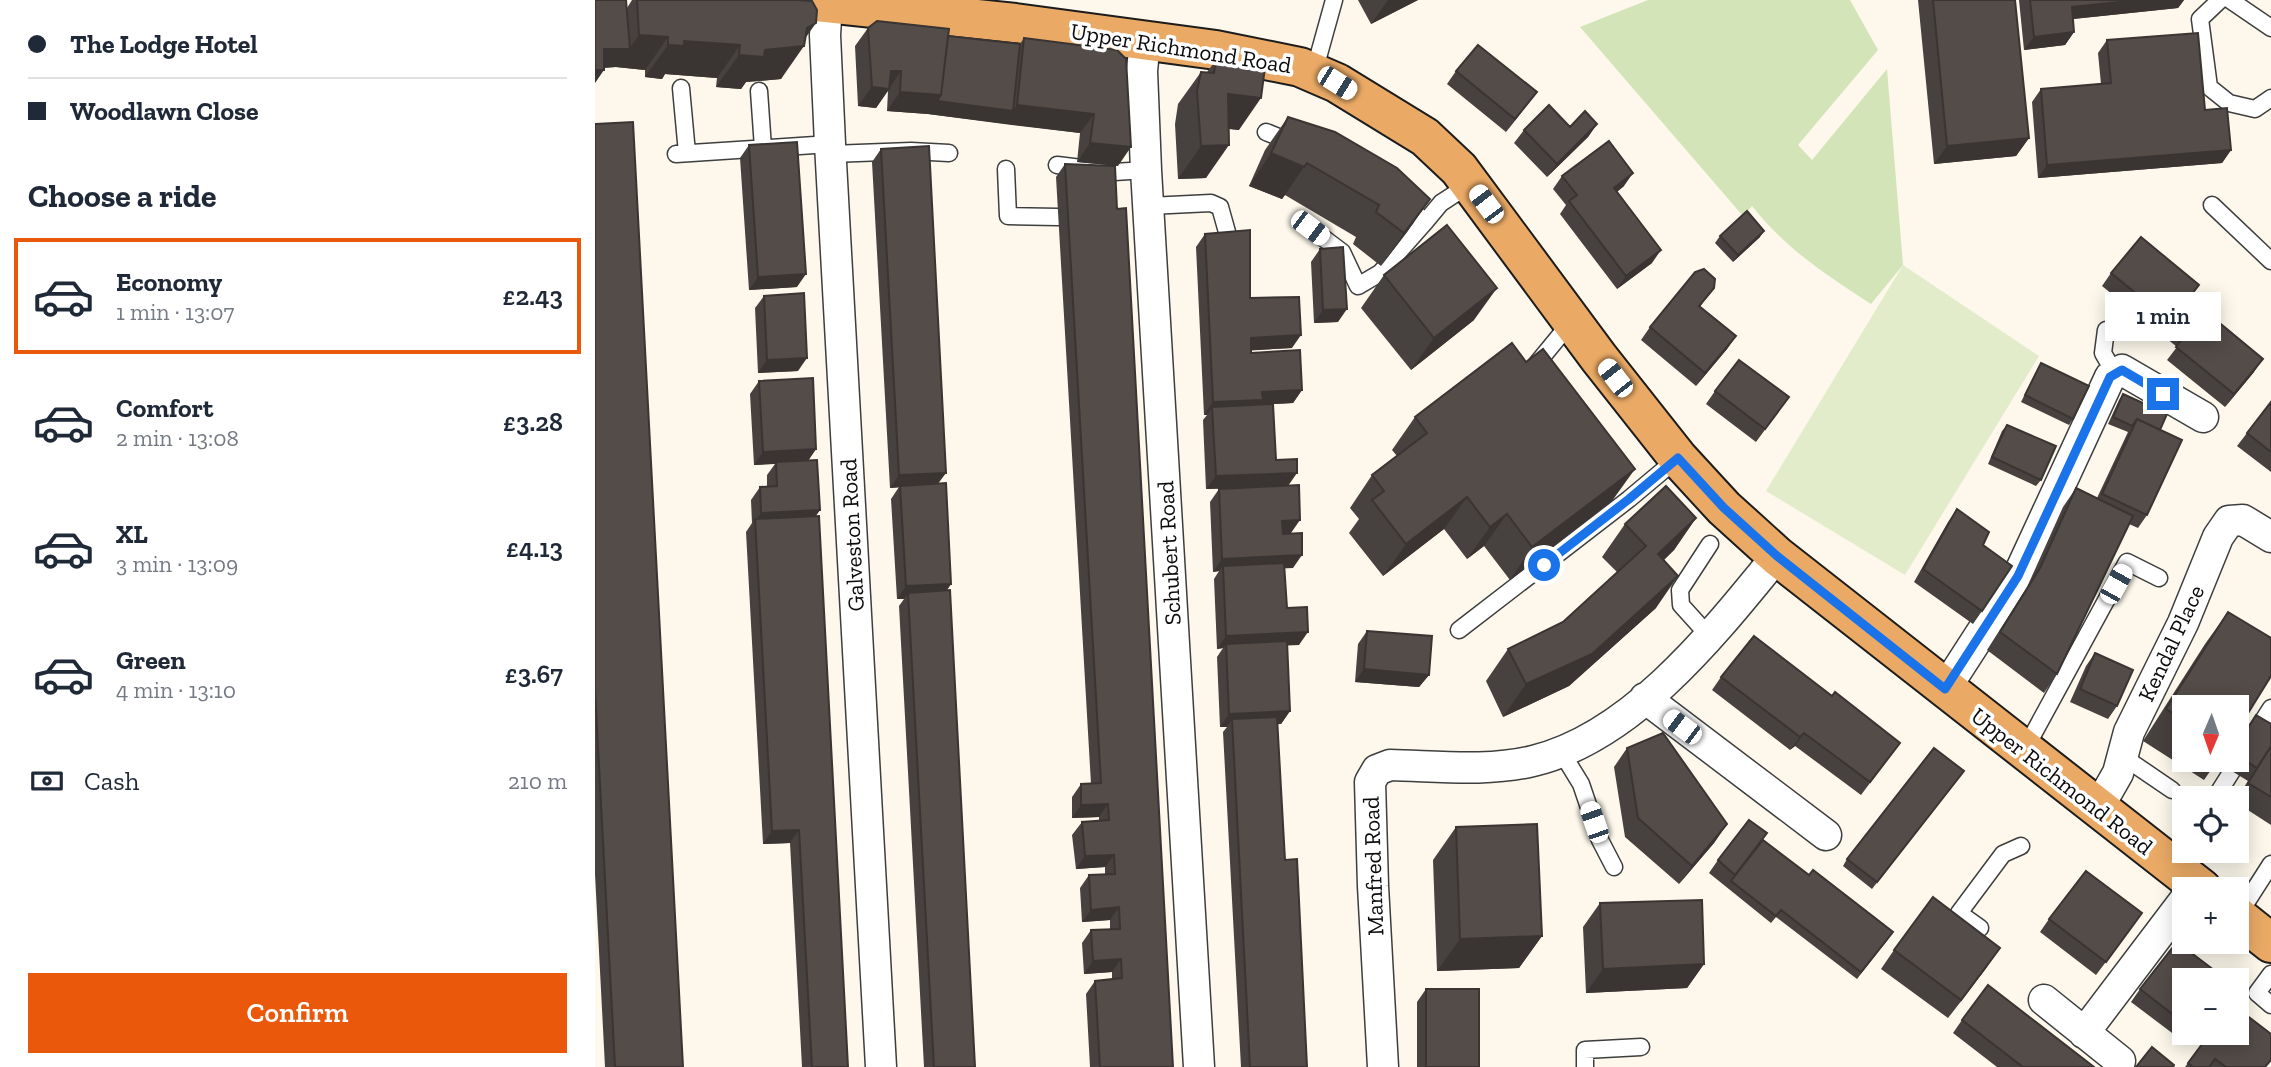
<!DOCTYPE html>
<meta charset="utf-8">
<style>
:root{--surface:#fff;--page:#f2f2f3;--text:#1f2937;--muted:#747a83;--line:#e0e1e3;--accent:#ea580c}
body{margin:0;font-family:"Zilla Slab",serif;background:var(--page);color:var(--text);height:100vh;display:flex;flex-direction:column;font-size:26px;white-space:nowrap}
*{box-sizing:border-box;margin:0}
p{font-size:23px;color:var(--muted)}
.icon{flex:none;width:38px;height:38px;fill:none;stroke:currentColor;stroke-width:2;stroke-linecap:round;stroke-linejoin:round}
.map{position:relative;flex:1;overflow:hidden}
.sheet{display:flex;flex-direction:column;background:var(--surface);width:595px}
.sheet>*{flex:none}
.hud{display:grid;align-content:center;height:154px;padding:0 28px;background:var(--surface)}
.needle{width:46px;rotate:182deg}
.controls{position:absolute;left:1577px;top:695px;display:grid;gap:14px}
.controls a{display:grid;place-items:center;width:77px;height:77px;border-radius:0px;background:var(--surface);box-shadow:0 4px 18px #0003;font-size:35px}
.end{position:absolute;width:32px;height:32px;margin:-16px;border:9px solid #1a73e8;background:#fff;box-shadow:0 0 0 4px #fff}
.from{border-radius:50%}
.bubble{position:absolute;height:49px;border-radius:0px;background:var(--surface);box-shadow:0 4px 18px #0003;font-size:23px;font-weight:600;line-height:49px;text-align:center}
.car{position:absolute;width:21px;height:42px;margin:-21px -10px;border-radius:9px;box-shadow:0 0 5px 2px #0007;background:linear-gradient(#fff 24%,#345 0 40%,#fff 0 76%,#345 0 86%,#fff 0)}
.hud b{display:flex;align-items:center;gap:24px;height:66px;font-size:26px}
.hud b+b{border-top:2px solid var(--line)}
.hud i{width:18px;height:18px;background:var(--text)}
ul{padding:0;list-style:none}
li{display:flex;align-items:center;gap:21px;height:116px;margin:0 14px 10px;padding:0 14px;border:4px solid transparent;border-radius:0px}
li div{flex:1}
li b{display:block;font-size:26px}
li em{font-style:normal;font-weight:600}
li.selected{border-color:var(--accent)}
li>.icon{width:63px;height:63px;stroke-width:1.5}
h2{padding:0 28px;font-size:32px;line-height:84px}
.pay{display:flex;align-items:center;gap:18px;height:77px;padding:0 28px;font-size:26px}
.pay p{margin-inline-start:auto}
.cta{display:flex;gap:14px;margin-top:auto;padding:14px 28px}
.cta a{flex:1;height:80px;border-radius:0px;background:var(--accent);color:#fff;font-size:28px;font-weight:600;line-height:80px;text-align:center}
main{display:flex;flex:1;min-height:0}
.map>svg:first-child{display:block}
.green{fill:#d3e4b9}
.pitch{fill:#e3ecca}
.lines{fill:none;stroke-linecap:round;stroke-linejoin:round}
.service-casing{stroke:#3e3e3e;stroke-width:19}
.minor-casing{stroke:#3e3e3e;stroke-width:33}
.trunk-casing{stroke:#1c1c1c;stroke-width:42}
.service{stroke:#fff;stroke-width:16}
.minor{stroke:#fff;stroke-width:30}
.trunk{stroke:#eaaa66;stroke-width:38}
.wall{fill:#47413f}
.shaded-wall{fill:#3a3533}
.building{fill:#534c49;stroke:#3a3533;stroke-width:2}
.route{stroke:#1a73e8;stroke-width:9}
.labels{text-anchor:middle;dominant-baseline:central;stroke-width:7;stroke-linejoin:round;paint-order:stroke}
.street-label{font-size:23px;fill:#0b0b0b;stroke:#fff}
</style>
<main>
<section class="sheet">
<div class="hud">
<b><i class="from"></i>The Lodge Hotel</b>
<b><i></i>Woodlawn Close</b>
</div>
<h2>Choose a ride</h2>
<ul>
<li class="selected"><svg class="icon" aria-label="car" viewBox="0 0 24 24"><path d="M5 17H2v-5l4-1 3-4h7l3 4 3 1v5h-3M9 17h6M6 11h13"/><circle cx="7" cy="17" r="2"/><circle cx="17" cy="17" r="2"/></svg><div><b>Economy</b><p>1 min · 13:07</p></div><em>£2.43</em></li>
<li><svg class="icon" aria-label="car" viewBox="0 0 24 24"><path d="M5 17H2v-5l4-1 3-4h7l3 4 3 1v5h-3M9 17h6M6 11h13"/><circle cx="7" cy="17" r="2"/><circle cx="17" cy="17" r="2"/></svg><div><b>Comfort</b><p>2 min · 13:08</p></div><em>£3.28</em></li>
<li><svg class="icon" aria-label="car" viewBox="0 0 24 24"><path d="M5 17H2v-5l4-1 3-4h7l3 4 3 1v5h-3M9 17h6M6 11h13"/><circle cx="7" cy="17" r="2"/><circle cx="17" cy="17" r="2"/></svg><div><b>XL</b><p>3 min · 13:09</p></div><em>£4.13</em></li>
<li><svg class="icon" aria-label="car" viewBox="0 0 24 24"><path d="M5 17H2v-5l4-1 3-4h7l3 4 3 1v5h-3M9 17h6M6 11h13"/><circle cx="7" cy="17" r="2"/><circle cx="17" cy="17" r="2"/></svg><div><b>Green</b><p>4 min · 13:10</p></div><em>£3.67</em></li>
</ul>
<div class="pay"><svg class="icon" aria-label="cash" viewBox="0 0 24 24"><path d="M3 7h18v10H3z"/><circle cx="12" cy="12" r="2"/></svg>Cash<p>210 m</p></div>
<div class="cta"><a>Confirm</a></div>
</section>
<div class="map">
<svg width="1676" height="1067" viewBox="0 0 1676 1067">
<rect width="100%" height="100%" fill="#fdf8eb"/>
<path class="green" d="M1053,0H1255L1283,50L1203,145L1217,160L1292,69L1308,265L1276,304C1230,274 1191,249 1157,206L1148,216L985,27Z"/>
<path class="pitch" d="M1308,265L1444,356L1310,575L1171,491Z"/>
<g class="lines">
<g class="service-casing">
<path id="service" d="M1625,0L1605,19L1614,87L1634,103L1660,109L1676,98
M1635,0L1676,28
M719,72L739,0
M86,88L92,153
M164,91L168,148
M671,132L698,143
M81,154L235,144
M236,154L316,151L354,153
M462,165L519,172L551,170
M411,169L413,216L463,217
M805,204L831,221L846,203L875,184
M1617,205L1676,261
M554,206L616,203L625,207L632,232
M715,228L747,252L763,286L785,273L831,221
M1511,330L1508,353L1520,374
M940,369L939,367L976,322
M864,630L1034,499L1083,458
M1114,636L1086,605L1085,590L1115,544
M1660,733L1676,708
M1429,751L1532,562L1564,578
M967,753L986,784L1005,840L1019,867
M1527,756L1577,790
M1620,798L1637,771
M1642,917L1676,864
M1385,928L1364,913L1408,854L1426,846
M1676,974L1662,993L1676,1005
M990,1067V1050L1046,1047"/>
</g>
<g class="minor-casing">
<path id="minor" d="M232,3L230,35L235,144L286,1067
M550,40L547,71L551,170L604,1067
M1350,689L1423,576L1515,377L1527,370L1608,417
M1050,698L1231,835
M1503,808L1523,773L1534,732L1588,623L1623,537L1634,521L1648,520L1676,537
M1449,1000L1525,1061
M1489,1033L1589,901
M788,1067L778,886L775,782L782,770L795,765C842,766 893,772 938,761C1038,737 1120,632 1182,556"/>
</g>
<g class="trunk-casing">
<path id="trunk" d="M203,0L420,23L621,50L705,67L742,83L830,137L864,169L1004,358L1083,458L1129,508L1182,556L1607,889
M1642,916L1676,943"/>
</g>
<use href="#service" class="service"/>
<use href="#minor" class="minor"/>
<use href="#trunk" class="trunk"/>
</g>
<path class="wall" d="M37,0H202L210,38L186,79L151,82L146,89L121,87L122,78L70,74L67,79L50,77V70L21,67L9,68L0,83L32,8Z
M763,0H823L776,24Z
M1323,0H1420L1434,138L1421,156L1339,164Z
M1424,0H1589L1583,8L1478,19L1479,32L1470,45L1429,50Z
M273,28L425,44L429,38L522,50L523,166L482,162L485,133L333,114L292,111L293,91L281,108L263,106L260,46Z
M1512,40L1610,110L1636,150L1627,163L1443,178L1437,102L1446,89L1506,84L1503,53Z
M621,60L644,130L634,129L611,178L583,179L580,124L583,104L606,72H612Z
M861,71L942,92L911,132L852,84Z
M693,117L835,199L812,232L786,266L758,244L761,237L690,195L687,199L654,186L670,150Z
M0,124L88,1067H10L0,874Z
M1002,124L993,137L952,177L919,143L929,130Z
M154,145L202,287L154,290L145,158Z
M286,149L343,484L356,584L352,590L380,1067H329L304,606L309,599H302L296,499L304,487L295,488L277,162Z
M470,164L578,1067H495L491,994L500,981L517,979V972L489,974L487,943L496,930L515,929V920L487,922L485,888L494,875L510,874V867L481,869L477,835L487,822L504,821V817L477,818V797L486,784H496L461,177Z
M967,176L1029,186L1022,192L1057,263L1022,289L965,214L971,205L958,189Z
M610,234L655,298L697,348L656,350V353L707,390L698,403L678,404L681,460L693,485L696,533H688L698,568H689L692,608L704,645H692L695,711L686,724H682L690,860L712,1067H646L628,732L632,727H625L622,657L628,648L622,649L619,579L624,571L618,572L615,502L624,489L649,488L611,489L608,420L612,415H609L601,247Z
M1125,236L1165,237L1138,262L1120,243Z
M725,249L743,322L719,323L716,262Z
M1516,273L1590,304L1659,372L1630,407L1572,360L1582,347L1507,286Z
M789,275L879,320L816,370L766,308Z
M169,296L203,371L163,373L160,308Z
M1109,301L1105,307L1141,336L1132,349L1101,386L1046,340L1055,327Z
M1446,363L1478,419L1474,425L1426,402L1442,370Z
M164,381L221,449L213,461L225,510L220,516L253,1067H207L195,843L168,844L151,532L157,523L156,500L165,487H172V475L180,464L159,465L155,394Z
M1120,391L1194,397L1161,442L1111,404Z
M1528,394L1565,430L1552,515L1543,528L1534,524L1462,674L1449,693L1392,650L1432,587L1468,507L1481,488L1502,498L1533,432L1513,424L1524,400Z
M1676,402V472L1642,446Z
M820,417L1017,501L915,580L889,546L872,559L849,529L788,576L754,533L764,519L755,508L777,475L802,456L797,450Z
M1412,425L1446,480L1441,486L1393,464L1407,431Z
M1362,509L1388,545L1387,611L1378,624L1319,582L1353,522Z
M1101,518L1079,550L1069,560L1061,608L974,686L908,717L891,681L913,649L968,622L1022,572L1007,557L1030,524Z
M1633,612L1589,707V760H1623L1609,780L1548,741L1610,644Z
M772,631L834,675L824,687L760,682L763,644Z
M1500,653L1522,706L1513,719L1475,702L1491,666Z
M1126,677L1237,696L1305,743L1266,795L1200,746L1195,750L1117,690Z
M1642,744L1676,746V825L1642,803V798L1653,781L1627,765L1631,760H1642Z
M1032,748L1132,824L1119,843L1084,884L1030,837L1019,767Z
M1369,771L1277,889L1248,866L1252,859Z
M861,827L947,936L924,968L842,971L838,860Z
M1168,840L1294,938L1262,979L1181,917L1176,923L1114,873L1123,860Z
M1005,903L1109,964L1092,988L991,993L988,927Z
M1454,919L1538,926L1501,975L1445,932Z
M1299,950L1392,967L1353,1018L1286,969Z
M1589,980V1032H1602L1593,1045L1536,1002L1545,989Z
M831,989L884,1067H822V1002Z
M1367,1020L1499,1067H1402L1358,1033Z
M1616,1032L1671,1067H1590Z"/>
<path class="shaded-wall" d="M793,0H823L776,24Z
M1544,0H1589L1583,8L1468,20L1477,7Z
M221,23L204,47L209,46L186,79L151,82L146,89L121,87L144,55L212,28Z
M1479,32L1470,45L1429,50L1439,37Z
M44,35L73,37L50,70L21,67L0,68L9,49H34Z
M89,41L145,45L122,78L70,74L67,79L50,77L73,45Z
M0,70H9L0,83Z
M296,71H306L281,108L263,106L277,87Z
M305,92L346,95L418,111L409,124L333,114L292,111Z
M942,92L932,105L911,132L920,119Z
M633,94L666,98L644,130L610,126Z
M422,105L499,114L485,133L409,124Z
M1002,124L993,137L952,177L962,164Z
M1434,138L1421,156L1339,164L1352,146Z
M495,143L536,147L523,166L482,162Z
M634,145L611,178L583,179L606,146Z
M1636,150L1627,163L1443,178L1452,165Z
M676,153L709,167L687,199L654,186Z
M1038,173L1029,186L1010,201L1019,188Z
M835,199L812,232L786,266L809,233Z
M1169,231L1165,237L1138,262L1143,255Z
M1066,250L1057,263L1022,289L1031,276Z
M211,274L202,287L154,290L163,277Z
M902,288L879,320L816,370L839,338Z
M752,309L743,322L719,323L728,310Z
M706,335L697,348L647,351L656,338Z
M1141,336L1132,349L1101,386L1110,373Z
M212,358L203,371L163,373L172,360Z
M1668,359L1659,372L1630,407L1639,394Z
M707,390L698,403L617,407L612,415H609L618,402L667,392Z
M221,449L212,462L159,465L168,452Z
M1040,469L1017,501L915,580L937,547Z
M351,473L342,485L295,488L304,475Z
M702,473L693,486L611,489L621,476Z
M872,497L849,529L788,576L811,544Z
M225,510L216,523L160,522L166,513Z
M912,514L889,546L872,559L895,527Z
M1101,518L1079,550L1041,586L1063,554Z
M705,520L696,533L678,534L687,521Z
M707,555L698,568L628,571V566L624,571L618,572L627,559Z
M1083,576L1061,608L974,686L908,717L931,684Z
M356,584L347,597L313,593L309,599H302L311,586Z
M713,632L704,645L631,648V644L628,648L622,649L631,636Z
M769,669L834,675L824,687L760,682Z
M695,711L686,724L638,726L637,719L632,727H625L634,714Z
M1209,733L1200,746L1195,750L1205,737Z
M513,804L504,817L477,818L486,805Z
M1132,824L1119,843L1084,884L1097,866Z
M204,830L195,843L168,844L177,831Z
M519,855L510,867L481,869L490,856Z
M524,907L515,920L487,922L496,910Z
M947,936L924,968L842,971L865,939Z
M1405,948L1392,967L1353,1018L1366,1000Z
M526,959L517,972L489,974L498,961Z
M1109,964L1092,988L991,993L1008,969Z"/>
<path class="building" d="M0,0H31L35,49H9V70H0Z
M42,0H202L217,1L222,10L221,23L212,28L209,46L170,50L169,57L144,55L145,45L89,41V46L73,45V37L44,35Z
M1338,0H1420L1434,138L1352,146Z
M1435,0H1544L1477,7L1479,32L1439,37Z
M282,21L354,29L346,95L305,92L306,71H296L294,89L277,87L273,28Z
M1603,33L1610,110L1632,108L1636,150L1452,165L1446,89L1516,83L1512,40Z
M353,36L425,44L418,111L342,101L346,95Z
M429,38L522,50L531,59L536,147L495,143L499,114L422,105Z
M883,45L942,92L920,119L861,71Z
M621,60L670,67L666,98L633,94L634,145L606,146L602,91L606,72L619,73Z
M954,105L975,127L990,111L1002,124L962,164L929,130Z
M693,117L740,132L802,168L835,199L809,233L781,212L784,205L712,163L709,167L676,153Z
M38,122L88,1067H20L0,691V124Z
M1014,141L1038,173L1019,188L1066,250L1031,276L974,201L982,195L967,176Z
M202,142L211,274L163,277L154,145Z
M334,146L351,473L304,475L286,149Z
M470,164L520,166L522,209L531,208L578,1067H505L500,981L527,978L526,959L498,961L496,930L525,929L524,907L496,910L494,875L520,874L519,855L490,856L487,822L514,820L513,804L486,805V784L506,783Z
M1152,211L1169,231L1143,255L1125,236Z
M852,225L902,288L839,338L789,275Z
M655,230V298L704,297L706,335L656,338V353L705,350L707,390L667,392L668,400L618,402L610,234Z
M1546,237L1604,285L1590,303L1605,317L1610,311L1668,359L1639,394L1581,347L1591,334L1516,273Z
M748,247L752,309L728,310L725,249Z
M1109,269L1120,279L1119,288L1104,306L1141,336L1110,373L1055,327L1100,272Z
M209,293L212,358L172,360L169,296Z
M917,343L931,362L948,349L1040,469L937,547L912,514L895,527L872,497L811,544L777,500L789,491L777,475L832,433L820,417Z
M1144,360L1194,397L1170,429L1120,391Z
M1446,363L1494,386L1478,419L1430,395Z
M218,378L221,449L168,452L164,381Z
M1528,394L1572,414L1565,430L1542,419L1537,426L1518,417Z
M1676,402V452L1652,433Z
M678,404L681,460L702,459V473L621,476L617,407Z
M1542,419L1587,440L1552,515L1507,494Z
M1412,425L1461,446L1446,480L1397,457Z
M222,460L225,510L166,513L165,487L182,486L181,462Z
M351,483L356,584L311,586L305,486Z
M704,485L705,520L687,521L688,534L707,533V555L627,559L624,489Z
M1071,486L1101,518L1063,554L1083,576L997,654L931,684L913,649L968,622L1051,546L1030,524Z
M1481,488L1538,516L1462,674L1405,632L1445,568Z
M1362,509L1394,532L1388,545L1417,566L1387,611L1328,569Z
M224,516L253,1067H217L204,830L177,831L160,519Z
M689,563L692,608L712,607L713,632L631,636L628,566Z
M355,590L380,1067H339L313,593Z
M1633,612L1676,638V676L1642,731V707H1589V720L1571,709Z
M772,631L837,636L834,675L769,669Z
M1159,636L1237,696L1240,692L1305,743L1275,782L1209,733L1205,737L1126,677Z
M692,641L695,711L634,714L631,644Z
M1500,653L1538,670L1522,706L1485,689Z
M1661,715L1676,724V746L1662,768L1642,755V745Z
M682,717L690,860L702,859L712,1067H655L637,719Z
M1068,733L1132,824L1097,866L1043,818L1032,748Z
M1676,746V797L1653,783Z
M1339,748L1369,771L1282,882L1252,859Z
M1154,820L1172,833L1140,875L1123,860Z
M942,824L947,936L865,939L861,827Z
M1168,840L1214,875L1218,870L1298,932L1266,972L1186,910L1181,916L1136,881Z
M1491,871L1547,913L1511,962L1454,919Z
M1338,897L1405,948L1366,1000L1299,950Z
M1107,900L1109,964L1008,969L1005,903Z
M1582,942L1632,980H1589V1023L1545,989Z
M1393,985L1499,1067H1428L1367,1020Z
M831,989H884V1067H831Z
M1642,1008L1676,1034V1060L1670,1067H1631L1620,1059L1614,1067H1598L1593,1063L1616,1032H1642Z
M1557,1047L1579,1065L1578,1067H1541Z"/>
<g class="lines">
<path class="route" d="M949,565L1034,499L1083,458L1129,508L1182,556L1350,689L1423,576L1515,377L1527,370L1568,394"/>
</g>
<g class="labels">
<g class="street-label">
<text transform="translate(586 48) rotate(9)">Upper Richmond Road</text>
<text transform="translate(257 535) rotate(-93)">Galveston Road</text>
<text transform="translate(574 553) rotate(-93)">Schubert Road</text>
<text transform="translate(1576 643) rotate(-65)">Kendal Place</text>
<text transform="translate(1467 781) rotate(38)">Upper Richmond Road</text>
<text transform="translate(778 866) rotate(-92)">Manfred Road</text>
</g>
</g>
</svg>
<div class="controls">
<a><svg class="needle" viewBox="-14 -14 28 28"><path d="M0-13l5 13h-10z" fill="#e53935"/><path d="M0 13l5-13h-10z" fill="#747a83"/></svg></a>
<a><svg class="icon" aria-label="locate" viewBox="0 0 24 24"><circle cx="12" cy="12" r="6"/><path d="M12 2v4M12 18v4M2 12h4M18 12h4"/></svg></a>
<a>+</a>
<a>−</a>
</div>
<i class="end from" style="left:949px;top:565px"></i>
<i class="end" style="left:1568px;top:394px"></i>
<div class="bubble" style="left:1510px;top:292px;width:116px">1 min</div>
<i class="car" style="left:742px;top:83px;rotate:122deg"></i>
<i class="car" style="left:891px;top:204px;rotate:323deg"></i>
<i class="car" style="left:715px;top:228px;rotate:127deg"></i>
<i class="car" style="left:1020px;top:378px;rotate:322deg"></i>
<i class="car" style="left:1521px;top:584px;rotate:29deg"></i>
<i class="car" style="left:1087px;top:727px;rotate:307deg"></i>
<i class="car" style="left:999px;top:822px;rotate:341deg"></i>
</div>
</main>
